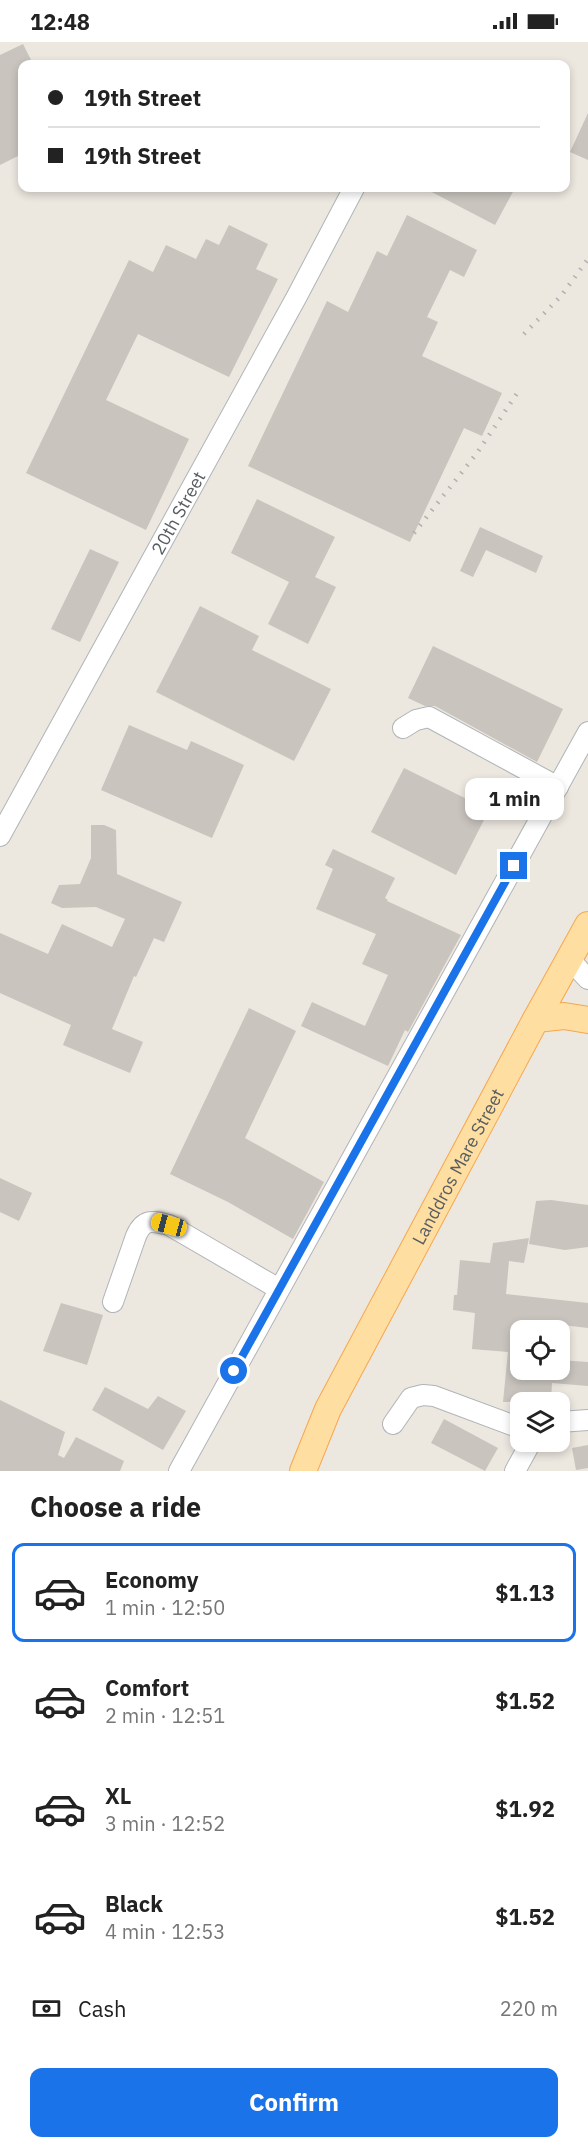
<!DOCTYPE html>
<meta charset="utf-8">
<style>
:root{--surface:#fff;--page:#f6f6f6;--text:#222;--muted:#767676;--line:#e0e0e0;--accent:#1a73e8}
body{margin:0;font-family:"IBM Plex Sans",sans-serif;background:var(--page);color:var(--text);height:100vh;display:flex;flex-direction:column;font-size:22px;white-space:nowrap}
*{box-sizing:border-box;margin:0}
p{font-size:20px;color:var(--muted)}
.icon{flex:none;width:33px;height:33px;fill:none;stroke:currentColor;stroke-width:2;stroke-linecap:round;stroke-linejoin:round}
.map{position:relative;height:1429px;overflow:hidden}
.details{display:flex;flex-direction:column;background:var(--surface);flex:1}
.details>*{flex:none}
.guide{position:absolute;left:18px;top:18px;width:552px;height:132px;border-radius:12px;box-shadow:0 3px 9px #0003;display:grid;align-content:center;height:132px;padding:0 30px;background:var(--surface)}
.tools{position:absolute;left:510px;top:1278px;display:grid;gap:12px}
.tools a{display:grid;place-items:center;width:60px;height:60px;border-radius:12px;background:var(--surface);box-shadow:0 3px 9px #0003;font-size:30px}
.end{position:absolute;width:27px;height:27px;margin:-14px;border:8px solid #1a73e8;background:#fff;box-shadow:0 0 0 3px #fff}
.from{border-radius:50%}
.bubble{position:absolute;height:42px;border-radius:12px;background:var(--surface);box-shadow:0 3px 9px #0003;font-size:20px;font-weight:700;line-height:42px;text-align:center}
.car{position:absolute;width:18px;height:36px;margin:-18px -9px;border-radius:8px;box-shadow:0 0 4px 2px #0007;background:linear-gradient(#f5c518 24%,#345 0 40%,#f5c518 0 76%,#345 0 86%,#f5c518 0)}
.guide b{display:flex;align-items:center;gap:21px;height:57px;font-size:22px}
.guide b+b{border-top:2px solid var(--line)}
.guide i{width:15px;height:15px;background:var(--text)}
ul{padding:0;list-style:none}
li{display:flex;align-items:center;gap:18px;height:99px;margin:0 12px 9px;padding:0 18px;border:3px solid transparent;border-radius:12px}
li div{flex:1}
li b{display:block;font-size:22px}
li em{font-style:normal;font-weight:700}
li.current{border-color:var(--accent)}
li>.icon{width:54px;height:54px;stroke-width:1.5}
h2{padding:0 30px;font-size:27px;line-height:72px}
.pay{display:flex;align-items:center;gap:15px;height:66px;padding:0 30px;font-size:22px}
.pay p{margin-inline-start:auto}
.primary-button{display:flex;gap:12px;margin-top:auto;padding:12px 30px}
.primary-button a{flex:1;height:69px;border-radius:12px;background:var(--accent);color:#fff;font-size:24px;font-weight:700;line-height:69px;text-align:center}
.status{display:flex;justify-content:space-between;align-items:center;height:42px;padding:0 30px;background:var(--surface);direction:ltr}
.status svg{height:16px;fill:currentColor}
.map>svg:first-child{display:block}
.building{fill:#c9c4be}
.lines{fill:none;stroke-linecap:round;stroke-linejoin:round}
.minor-casing{stroke:#b0b4b8;stroke-width:22}
.major-casing{stroke:#f7a74d;stroke-width:28}
.minor{stroke:#fff;stroke-width:20}
.major{stroke:#ffdea1;stroke-width:26}
.rail{stroke:#afb0b1;stroke-width:4.5;stroke-dasharray:1.5 8;stroke-linecap:butt}
.route{stroke:#1a73e8;stroke-width:8}
.labels{text-anchor:middle;dominant-baseline:central;stroke-width:5;stroke-linejoin:round;paint-order:stroke}
.street-label{font-size:18px;fill:#585e61;stroke:#fff}
</style>
<div class="status"><b>12:48</b><svg viewBox="0 0 49 12"><path d="M0 12V9h3v3zM5 12V6h3v6zM10 12V3h3v9zM15 12V0h3v12zM26 1h20v11H26zM47 4h2v5h-2z"/></svg></div>
<div class="map">
<svg width="588" height="1429" viewBox="0 0 588 1429">
<rect width="100%" height="100%" fill="#ece7df"/>
<path class="building" d="M23,2L33,22H22V112L0,123V13Z
M588,71V118L570,110Z
M424,146H515L495,183Z
M407,173L477,208L464,235L450,228L427,275L438,280L422,314L502,351L482,394L464,386L410,500L248,424L327,259L348,270L377,209L387,214Z
M229,183L268,202L256,227L278,237L229,335L138,292L106,358L189,397L146,488L26,431L129,218L153,230L166,203L196,217L206,197L219,203Z
M257,457L335,495L315,535L336,545L308,602L268,582L289,540L231,511Z
M480,485L543,514L536,531L486,508L473,535L460,529Z
M90,507L119,520L80,600L51,587Z
M200,564L259,594L252,608L331,647L294,719L156,650Z
M433,604L563,667L537,720L435,664H425L408,656Z
M129,683L187,708L191,699L244,723L212,796L101,748Z
M404,726L489,768L456,833L371,790Z
M91,783H104L116,788L117,832L182,860L164,900L154,896L136,935L134,934L112,987L143,1000L130,1031L63,1003L71,983L0,951V891L48,912L62,882L112,905L125,877L96,865L62,866L51,861L59,843L80,842L91,816Z
M333,807L395,836L385,856L388,858L387,859L461,893L408,990L405,988L388,1024L301,984L312,960L365,984L388,933L362,922L376,892L316,867L333,827L325,823Z
M249,966L296,989L245,1096L324,1140L293,1197L228,1160L170,1132Z
M0,1136L32,1151L19,1179L0,1170Z
M551,1158L588,1163V1205L565,1208L529,1202L536,1159Z
M529,1196L524,1221L509,1219L506,1252L588,1261V1286L520,1278V1328H560V1318L588,1320V1344L552,1341L551,1360H503L508,1310L472,1307L475,1271L453,1268L454,1253H457L460,1218L490,1221L493,1201Z
M61,1261L103,1273L87,1323L43,1309Z
M105,1345L148,1367L158,1354L186,1369L163,1408L92,1368Z
M0,1358L65,1390L58,1413L64,1416L76,1395L124,1419L120,1429H0Z
M444,1377L498,1406L485,1429L431,1401Z
M588,1403V1426L576,1428L572,1406Z"/>
<g class="lines">
<g class="minor-casing">
<g id="minor">
<path d="M403,686L416,678L429,675L558,745"/>
<path id="s1" d="M0,794L296,256L354,146"/>
<path d="M570,918L588,937"/>
<path d="M113,1260L136,1194C144,1176 152,1179 169,1183L279,1247"/>
<path d="M560,1380L588,1378"/>
<path d="M393,1382L411,1356L423,1353L434,1354L520,1386"/>
<path d="M179,1429L588,690"/>
<path d="M515,1429L531,1400"/>
</g>
</g>
<g class="major-casing">
<g id="major">
<path d="M536,977L564,974L588,978"/>
<path id="s2" d="M303,1429L328,1367L536,977L588,883"/>
</g>
</g>
<use href="#minor" class="minor"/>
<use href="#major" class="major"/>
<path class="rail" d="M524,292L561,254L588,217
M414,491L477,411L520,347"/>
</g>
<g class="lines">
<path class="route" d="M234,1329L514,824"/>
</g>
<g class="labels">
<g class="street-label">
<text stroke="none"><textPath href="#s1" startOffset="369">20th Street</textPath></text>
<text stroke="none"><textPath href="#s2" startOffset="342">Landdros Mare Street</textPath></text>
</g>
</g>
</svg>
<div class="tools">
<a><svg class="icon" aria-label="locate" viewBox="0 0 24 24"><circle cx="12" cy="12" r="6"/><path d="M12 2v4M12 18v4M2 12h4M18 12h4"/></svg></a>
<a><svg class="icon" aria-label="layers" viewBox="0 0 24 24"><path d="M12 4l9 5-9 5-9-5zM3 14l9 5 9-5"/></svg></a>
</div>
<i class="end from" style="left:234px;top:1329px"></i>
<i class="end" style="left:514px;top:824px"></i>
<div class="bubble" style="left:465px;top:736px;width:99px">1 min</div>
<i class="car" style="left:169px;top:1183px;rotate:285deg"></i>
<div class="guide">
<b><i class="from"></i>19th Street</b>
<b><i></i>19th Street</b>
</div>
</div>
<section class="details">
<h2>Choose a ride</h2>
<ul>
<li class="current"><svg class="icon" aria-label="car" viewBox="0 0 24 24"><path d="M5 17H2v-5l4-1 3-4h7l3 4 3 1v5h-3M9 17h6M6 11h13"/><circle cx="7" cy="17" r="2"/><circle cx="17" cy="17" r="2"/></svg><div><b>Economy</b><p>1 min · 12:50</p></div><em>$1.13</em></li>
<li><svg class="icon" aria-label="car" viewBox="0 0 24 24"><path d="M5 17H2v-5l4-1 3-4h7l3 4 3 1v5h-3M9 17h6M6 11h13"/><circle cx="7" cy="17" r="2"/><circle cx="17" cy="17" r="2"/></svg><div><b>Comfort</b><p>2 min · 12:51</p></div><em>$1.52</em></li>
<li><svg class="icon" aria-label="car" viewBox="0 0 24 24"><path d="M5 17H2v-5l4-1 3-4h7l3 4 3 1v5h-3M9 17h6M6 11h13"/><circle cx="7" cy="17" r="2"/><circle cx="17" cy="17" r="2"/></svg><div><b>XL</b><p>3 min · 12:52</p></div><em>$1.92</em></li>
<li><svg class="icon" aria-label="car" viewBox="0 0 24 24"><path d="M5 17H2v-5l4-1 3-4h7l3 4 3 1v5h-3M9 17h6M6 11h13"/><circle cx="7" cy="17" r="2"/><circle cx="17" cy="17" r="2"/></svg><div><b>Black</b><p>4 min · 12:53</p></div><em>$1.52</em></li>
</ul>
<div class="pay"><svg class="icon" aria-label="cash" viewBox="0 0 24 24"><path d="M3 7h18v10H3z"/><circle cx="12" cy="12" r="2"/></svg>Cash<p>220 m</p></div>
<div class="primary-button"><a>Confirm</a></div>
</section>
